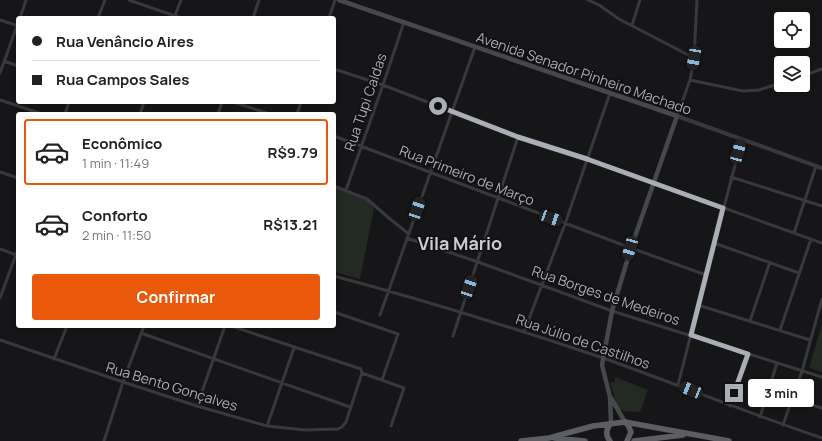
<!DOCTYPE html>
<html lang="pt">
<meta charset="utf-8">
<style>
:root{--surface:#fff;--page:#f2f2f2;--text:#202124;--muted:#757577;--line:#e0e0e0;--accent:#ea580c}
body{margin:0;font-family:Manrope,sans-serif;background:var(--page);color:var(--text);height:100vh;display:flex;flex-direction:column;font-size:15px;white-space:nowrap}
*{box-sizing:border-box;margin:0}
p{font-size:13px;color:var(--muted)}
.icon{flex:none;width:22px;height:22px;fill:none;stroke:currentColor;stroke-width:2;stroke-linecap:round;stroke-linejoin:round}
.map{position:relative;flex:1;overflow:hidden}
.drawer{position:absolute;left:16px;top:112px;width:320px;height:216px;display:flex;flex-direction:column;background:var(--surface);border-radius:4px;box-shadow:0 2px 6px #0003}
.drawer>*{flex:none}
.guide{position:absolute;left:16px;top:16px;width:320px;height:88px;border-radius:4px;box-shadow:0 2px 6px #0003;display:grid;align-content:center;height:88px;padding:0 16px;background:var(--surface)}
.controls{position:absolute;left:774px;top:12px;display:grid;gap:8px}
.controls a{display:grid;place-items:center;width:36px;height:36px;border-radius:4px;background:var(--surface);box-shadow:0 2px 6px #0003;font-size:20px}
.end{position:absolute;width:18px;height:18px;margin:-9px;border:5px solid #aaaeb6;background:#111;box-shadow:0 0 0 2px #111}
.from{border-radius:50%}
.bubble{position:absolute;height:28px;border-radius:4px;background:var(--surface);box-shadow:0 2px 6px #0003;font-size:13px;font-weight:700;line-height:28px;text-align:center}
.car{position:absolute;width:12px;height:24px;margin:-12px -6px;border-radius:5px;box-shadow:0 0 3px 1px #0007;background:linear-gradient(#222 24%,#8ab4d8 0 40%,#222 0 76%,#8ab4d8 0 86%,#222 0)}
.guide b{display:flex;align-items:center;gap:14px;height:38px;font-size:15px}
.guide b+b{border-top:1px solid var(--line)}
.guide i{width:10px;height:10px;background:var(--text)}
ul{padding:7px 0 0;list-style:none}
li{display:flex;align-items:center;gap:12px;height:66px;margin:0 8px 6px;padding:0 8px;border:2px solid transparent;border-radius:4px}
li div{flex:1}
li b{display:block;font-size:15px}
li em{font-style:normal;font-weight:700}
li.active{border-color:var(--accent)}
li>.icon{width:36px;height:36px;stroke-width:1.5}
.cta{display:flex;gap:8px;margin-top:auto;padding:8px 16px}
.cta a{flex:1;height:46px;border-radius:4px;background:var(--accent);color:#fff;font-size:16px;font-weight:700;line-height:46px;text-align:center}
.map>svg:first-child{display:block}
.green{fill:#232a23}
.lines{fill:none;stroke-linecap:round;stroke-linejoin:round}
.minor{stroke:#38393c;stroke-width:3}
.tertiary{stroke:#38393c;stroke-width:4}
.secondary{stroke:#46484c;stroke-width:4.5}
.trunk{stroke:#5c5e64;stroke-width:5.5}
.route{stroke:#aaaeb6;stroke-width:5}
.labels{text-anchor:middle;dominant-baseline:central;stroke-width:3.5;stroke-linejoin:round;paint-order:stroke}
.street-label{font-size:14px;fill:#aaaeb6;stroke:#111113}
.district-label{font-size:18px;font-weight:bold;fill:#cacdd3;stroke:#111113}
</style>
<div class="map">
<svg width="822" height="441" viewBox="0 0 822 441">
<rect width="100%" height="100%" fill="#161618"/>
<path class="green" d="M334,186L367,200L374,208L360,279L334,272Z
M822,324V372L809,368Z
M615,377L648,390L640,412L622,411L617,406L610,382H615Z"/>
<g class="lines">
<path class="minor" d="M129,0L181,18
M588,0L599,5L619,19L694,58
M20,18L26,0
M98,18L105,0
M174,18L181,0
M253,18L259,0
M329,18L335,0
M0,20L18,26
M632,25L640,0
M4,61L18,66
M334,69L383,85L518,137L587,159L822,243
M0,73L18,23
M803,76L822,69
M690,80L743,91L759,90L781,83
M0,100L42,114
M233,102L270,114
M65,114L69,102
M140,114L144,102
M218,114L222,102
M297,114L301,102
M677,116L690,80L694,58L697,0
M334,136L631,248L706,275
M0,172L18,178
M731,177L822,206
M334,186L367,199L390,219L409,234
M346,190L383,85L404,22
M794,233L816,166
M407,238L478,262L612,311L822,377
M714,243L799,273
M0,249L16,255
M334,276C424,300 514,328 603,358C676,384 748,413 822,438
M0,298L18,249
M698,305L810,340
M334,312L398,334L382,380
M380,315L475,47
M750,321L770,262
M231,326L361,369L362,373L404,388L391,426
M780,330L811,239
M524,332L565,224L610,93
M141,333L350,407
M453,336L518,137
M0,340L123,382L197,406L267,426L305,430L338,429L342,427L346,422L362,373
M54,359L67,326
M678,385L706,275L742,139
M792,399L822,408
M197,406L225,326
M730,406L748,354
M760,417L777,363
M783,425L802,371L822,299
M267,426L294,348
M104,441L123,382L144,326"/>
<path class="tertiary" d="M677,116L822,168"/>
<path class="secondary" d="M339,0L677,116L631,248L612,311L602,365L610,397L611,423
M611,398L625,422"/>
<path class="trunk" d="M625,422L628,425L631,432L627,441
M554,438L585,441
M521,441L549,438L593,426L625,422L729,441
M610,441C605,435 606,429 611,423
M634,441L683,435"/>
</g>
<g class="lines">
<path class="route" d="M438,106L518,137L587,159L723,208L691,335L748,354L734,393"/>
</g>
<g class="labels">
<g class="street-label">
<text transform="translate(584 73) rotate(19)">Avenida Senador Pinheiro Machado</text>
<text transform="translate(365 102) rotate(-71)">Rua Tupi Caldas</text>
<text transform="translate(467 175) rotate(21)">Rua Primeiro de Março</text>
<text transform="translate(606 295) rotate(19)">Rua Borges de Medeiros</text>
<text transform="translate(583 341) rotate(19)">Rua Júlio de Castilhos</text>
<text transform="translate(172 386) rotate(17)">Rua Bento Gonçalves</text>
</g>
<g class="district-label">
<text x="460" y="243">Vila Mário</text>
</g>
</g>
</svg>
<div class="controls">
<a><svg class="icon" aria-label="locate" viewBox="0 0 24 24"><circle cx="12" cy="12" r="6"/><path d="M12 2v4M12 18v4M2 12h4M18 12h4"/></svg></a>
<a><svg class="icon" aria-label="layers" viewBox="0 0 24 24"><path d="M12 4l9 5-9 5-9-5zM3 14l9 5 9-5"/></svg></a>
</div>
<i class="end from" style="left:438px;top:106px"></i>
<i class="end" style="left:734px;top:393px"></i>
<div class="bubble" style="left:748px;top:379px;width:66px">3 min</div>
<i class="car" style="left:694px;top:58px;rotate:190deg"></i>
<i class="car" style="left:738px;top:152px;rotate:15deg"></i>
<i class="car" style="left:417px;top:209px;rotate:19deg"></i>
<i class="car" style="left:551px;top:218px;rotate:110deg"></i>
<i class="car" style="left:630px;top:248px;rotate:196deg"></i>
<i class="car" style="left:469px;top:287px;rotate:19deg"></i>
<i class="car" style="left:691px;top:390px;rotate:292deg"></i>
<div class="guide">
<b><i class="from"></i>Rua Venâncio Aires</b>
<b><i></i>Rua Campos Sales</b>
</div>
<section class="drawer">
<ul>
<li class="active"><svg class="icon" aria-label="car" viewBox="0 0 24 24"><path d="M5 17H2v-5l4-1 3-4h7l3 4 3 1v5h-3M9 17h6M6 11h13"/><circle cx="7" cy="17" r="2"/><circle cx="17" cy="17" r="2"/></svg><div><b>Econômico</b><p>1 min · 11:49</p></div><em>R$9.79</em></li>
<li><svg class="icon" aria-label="car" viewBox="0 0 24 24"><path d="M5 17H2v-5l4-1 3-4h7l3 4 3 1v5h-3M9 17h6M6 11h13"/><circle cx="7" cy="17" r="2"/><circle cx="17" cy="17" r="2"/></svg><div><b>Conforto</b><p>2 min · 11:50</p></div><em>R$13.21</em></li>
</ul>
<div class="cta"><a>Confirmar</a></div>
</section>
</div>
